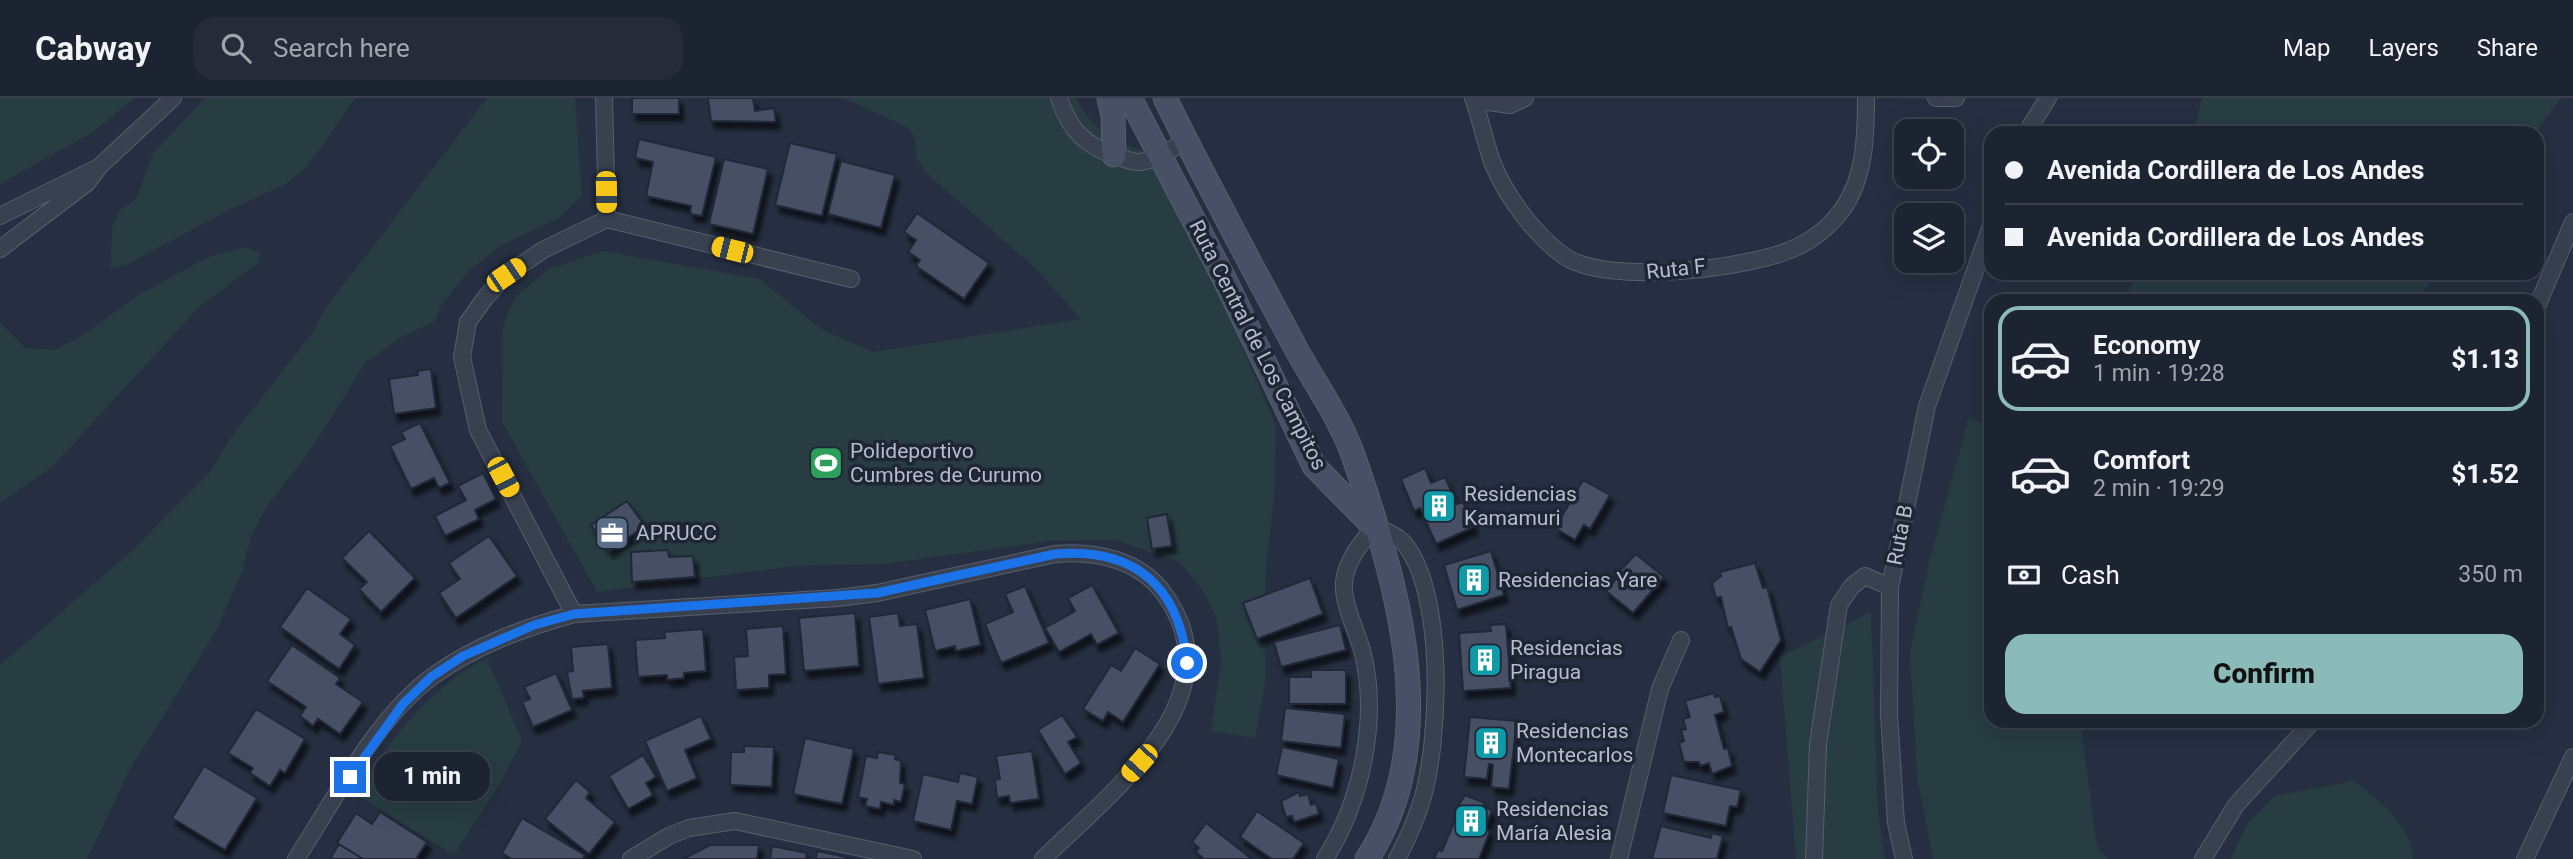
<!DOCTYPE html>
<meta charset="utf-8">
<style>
:root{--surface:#1c2331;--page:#252b39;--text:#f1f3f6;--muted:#a0a4ab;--line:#3a404d;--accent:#8bbbb9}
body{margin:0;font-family:Roboto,sans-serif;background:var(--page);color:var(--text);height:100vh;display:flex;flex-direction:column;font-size:26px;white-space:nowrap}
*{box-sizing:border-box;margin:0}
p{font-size:23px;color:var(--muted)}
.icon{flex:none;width:38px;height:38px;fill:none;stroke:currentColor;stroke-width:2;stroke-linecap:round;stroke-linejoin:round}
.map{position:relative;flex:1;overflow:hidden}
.drawer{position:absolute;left:1984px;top:196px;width:560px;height:434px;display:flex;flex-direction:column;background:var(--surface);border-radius:21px;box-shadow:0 7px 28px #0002,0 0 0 2px var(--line)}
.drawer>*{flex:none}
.guide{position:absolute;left:1984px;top:28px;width:560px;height:154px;border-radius:21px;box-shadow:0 7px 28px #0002,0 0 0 2px var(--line);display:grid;align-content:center;height:154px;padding:0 21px;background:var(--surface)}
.controls{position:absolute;left:1894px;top:21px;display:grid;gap:14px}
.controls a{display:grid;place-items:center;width:70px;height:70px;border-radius:14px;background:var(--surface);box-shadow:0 7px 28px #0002,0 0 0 2px var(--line);font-size:35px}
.end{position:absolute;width:32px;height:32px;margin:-16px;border:9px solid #1a73e8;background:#fff;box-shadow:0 0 0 4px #fff}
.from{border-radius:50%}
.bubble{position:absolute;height:49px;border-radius:21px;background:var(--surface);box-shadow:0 7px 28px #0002,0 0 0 2px var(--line);font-size:23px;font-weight:800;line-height:49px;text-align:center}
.car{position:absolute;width:21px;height:42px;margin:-21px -10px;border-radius:9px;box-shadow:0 0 5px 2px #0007;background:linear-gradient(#f5c518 24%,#345 0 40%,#f5c518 0 76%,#345 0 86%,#f5c518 0)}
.guide b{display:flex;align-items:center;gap:24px;height:66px;font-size:26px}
.guide b+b{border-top:2px solid var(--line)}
.guide i{width:18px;height:18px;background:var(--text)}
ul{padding:12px 0 0;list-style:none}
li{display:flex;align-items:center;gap:21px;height:105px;margin:0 14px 10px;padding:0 7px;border:4px solid transparent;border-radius:21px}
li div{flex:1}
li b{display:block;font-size:26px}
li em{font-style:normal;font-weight:800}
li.current{border-color:var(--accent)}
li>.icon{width:63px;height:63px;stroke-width:1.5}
.pay{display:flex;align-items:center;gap:18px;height:77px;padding:0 21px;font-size:26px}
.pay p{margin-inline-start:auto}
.cta{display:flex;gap:14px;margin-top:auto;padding:14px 21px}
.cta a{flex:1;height:80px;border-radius:21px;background:var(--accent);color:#111;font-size:28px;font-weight:800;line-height:80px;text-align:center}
header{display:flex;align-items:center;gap:42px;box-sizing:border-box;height:98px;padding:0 35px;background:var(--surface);border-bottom:2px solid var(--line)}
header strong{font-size:33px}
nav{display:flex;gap:38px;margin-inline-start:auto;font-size:24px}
.search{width:490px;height:63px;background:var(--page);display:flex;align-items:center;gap:18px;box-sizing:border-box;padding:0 24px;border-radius:21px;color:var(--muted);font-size:26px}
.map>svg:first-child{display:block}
.green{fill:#273d42}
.building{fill:#465065;stroke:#202838;stroke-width:2;filter:url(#shadow)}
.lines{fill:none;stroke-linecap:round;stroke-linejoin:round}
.street-casing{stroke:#575f6e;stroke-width:18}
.secondary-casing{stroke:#575f6e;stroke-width:25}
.street{stroke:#394151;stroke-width:16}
.secondary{stroke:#475064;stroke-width:23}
.route{stroke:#1a73e8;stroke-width:9}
.labels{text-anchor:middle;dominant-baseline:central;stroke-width:7;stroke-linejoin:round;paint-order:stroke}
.street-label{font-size:21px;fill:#b6bccb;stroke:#1e2636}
.poi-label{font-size:21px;fill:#b6bccb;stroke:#1e2636;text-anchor:start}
</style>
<header>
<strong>Cabway</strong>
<div class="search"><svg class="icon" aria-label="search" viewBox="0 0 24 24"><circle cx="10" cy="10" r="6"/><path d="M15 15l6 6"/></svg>Search here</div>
<nav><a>Map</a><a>Layers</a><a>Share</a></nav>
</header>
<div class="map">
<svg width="2573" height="761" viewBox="0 0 2573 761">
<defs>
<filter id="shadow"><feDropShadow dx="4" dy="7" stdDeviation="2" flood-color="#0009"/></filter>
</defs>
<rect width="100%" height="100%" fill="#252f41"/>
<path class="green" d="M0,0H135L93,34L0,86Z
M205,0H355L308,68L286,86L231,111L128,166L111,171L112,130L120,112L136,101L153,55Z
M487,0H575L582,98L559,120L500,148L468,174L442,206L435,223L399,240L365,265L312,350L267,408L251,438L242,474L216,533L129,673L87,761H0V567L133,452L210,374L229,342L312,235L327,208Z
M844,0H1077C1092,39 1132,51 1169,60L1184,112L1276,328L1275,389L1265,480V586L1255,640L1211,633L1221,563L1217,522L1202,491L1178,463L1115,442L1052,443L883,466L794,468L597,494L502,324L503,227L515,200L548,171L603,153L760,181L821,231L873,254L1081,221L1034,169L925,74L916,58L915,42L909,30Z
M2202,0H2561L2535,35H2194Z
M245,149L260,155L258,165L198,210L52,369L0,405V225L25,250L55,252L80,239L140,196L210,158Z
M2138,175H2435L2418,203H2123Z
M1969,319L1991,330L1992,623H2080L2097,749L2108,761H1933L1917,678L1910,554L1930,460Z
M1871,514L1878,716L1885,761H1796L1780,559Z
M487,560L522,642L503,680L454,757L356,696C391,641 428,590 487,560Z
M2354,683C2377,700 2414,730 2413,761H2231L2246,727L2274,698Z"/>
<path class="building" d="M632,0H679V16H632Z
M708,0H753L755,13L774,10L776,24L711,23Z
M639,41L716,59L702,118L690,116L691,108L646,98L653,64L635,60Z
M790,45L837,56L822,118L775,107Z
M724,61L768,71L753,136L709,126Z
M841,63L895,77L881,130L828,116Z
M917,115L989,165L964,201L916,168L920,162L908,154L916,142L904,134Z
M431,271L436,310L394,316L389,281L418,277L417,273Z
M420,325L450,385L439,390L434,380L411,391L390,348L405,341L401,334Z
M1425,370L1431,385L1445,379L1457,406L1463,404L1474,429L1436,446L1420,410L1414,413L1401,381Z
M483,375L496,401L475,412L479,421L445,438L435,418L466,402L458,388Z
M1583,382L1610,397L1590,431L1584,427L1575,442L1555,430Z
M627,403L645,428L609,453L591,427Z
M1167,416L1172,448L1152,451L1147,420Z
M369,433L415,480L381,514L359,491L367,484L342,460Z
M489,438L517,478L456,520L439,495L460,481L449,465Z
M668,452L669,459L693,458L695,479L632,484L631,454Z
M1491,453L1504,497L1457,512L1444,467Z
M1636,456L1664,479L1633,515L1606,493L1616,481L1614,479Z
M1755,465L1763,490L1767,489L1781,542L1760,574L1741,561L1731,529L1728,530L1721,499L1716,500L1712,485L1721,478L1720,474Z
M1310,480L1323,516L1257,541L1243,505Z
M1092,487L1119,535L1097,547L1091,536L1059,554L1045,530L1075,513L1068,500Z
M1025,488L1049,545L1001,565L985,526L1013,514L1005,496Z
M307,490L351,521L340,536L355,547L339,571L280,529Z
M970,501L981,547L956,553L955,548L935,553L925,512Z
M855,515L859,568L804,573L799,520Z
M898,515L900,528L917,526L924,580L878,586L869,519Z
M1506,526L1511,590L1463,593L1459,535L1491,533L1490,527Z
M1340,527L1346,552L1281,569L1274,544Z
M783,528L786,576L769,577V590L736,592L734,559L748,558L746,531Z
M703,531L706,573L684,575V580L667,582V577L638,579L635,542L665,540L664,534Z
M608,546L612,590L583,593L584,600L572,601L567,574L573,573L571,549Z
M292,547L340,580L336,586L363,604L340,636L318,621L313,628L300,618L306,609L267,583Z
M1135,550L1160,566L1123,624L1108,614L1103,623L1083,611L1111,567L1121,573Z
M1311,572H1346V606H1289V579H1311Z
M556,575L572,612L533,629L522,604L530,601L524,589Z
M1714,595L1715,599L1720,598L1724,614L1715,617L1724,651L1728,650L1732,668L1712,676L1709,665L1700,668L1699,664H1684L1679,645L1684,643L1681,632L1686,631L1683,621L1690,619L1685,603Z
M1285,610L1345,616L1341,650L1281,643Z
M256,611L305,641L285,675L280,672L270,688L250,675L253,670L228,655Z
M1062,617L1077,639L1068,644L1081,665L1065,676L1038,632Z
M701,618L711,641L685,652L697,680L667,693L645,643Z
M1470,619L1517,623L1509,691L1491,689L1493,667L1489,666L1487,681L1464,679Z
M805,640L854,651L842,706L793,696Z
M744,648L774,649L772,689L730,687L731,654H744Z
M1282,649L1339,661L1333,690L1276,677Z
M1032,653L1039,701L1010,705L1009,698L997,700L995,682L1000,681L996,658Z
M878,654L896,657L895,661L901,663L900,685L905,686L901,704L894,702V707L881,704L880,711L865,708L867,701L858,699L866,658L877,660Z
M643,657L656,679L646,685L653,697L628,711L609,678Z
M204,668L257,700L225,752L172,720Z
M960,675L978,679L972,706L957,703L951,732L913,723L923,676L958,684Z
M1671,677L1741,692L1737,709L1730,708L1726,728L1663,715Z
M576,682L590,694L586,700L615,724L589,756L545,721Z
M1299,694L1300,698L1308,696L1311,707L1316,705L1319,716L1294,724L1292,718L1286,719L1281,703Z
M1465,697L1485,705L1483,709L1492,712L1485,731L1490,733L1479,761H1434L1438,752L1442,753L1458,715L1454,714Z
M1257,713L1304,745L1293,761H1272L1240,739Z
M380,714L427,744L416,761H363L337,745L356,715L372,726Z
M522,720L585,757L583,761H512L502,755Z
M1206,725L1252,761H1204L1196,754L1199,750L1192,744Z
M1661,728L1711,740L1712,735L1723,738L1717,761H1652Z
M339,746L363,761H330Z
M710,747H759L757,761H683Z
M772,748L807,755L806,761H770Z
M817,753L856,761H816Z"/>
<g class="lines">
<g class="street-casing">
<path id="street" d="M604,0L607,121
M1059,0C1069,32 1086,49 1119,59C1125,61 1134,65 1140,64C1157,62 1172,51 1185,43
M1473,0C1481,22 1485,45 1493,66C1507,100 1535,137 1564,158C1606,188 1752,171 1797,149C1814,141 1831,127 1842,112C1865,80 1866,38 1866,0
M1936,0H1956
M1474,2L1510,7L1525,0
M2026,35L2048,0
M0,118L95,71
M0,151L87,85L100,68L173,0
M2538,206L2573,124
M574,516L478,332L462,259L468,224L485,200L506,177L543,152L607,121L851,181
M296,761C334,703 376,619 433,578C476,547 524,530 574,516L838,500L877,495L1055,456C1095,452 1141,462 1165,497C1238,600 1109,696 1043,761
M631,761L669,738L689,730L735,723L913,761
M1325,761C1361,704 1379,623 1363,556C1358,535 1342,506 1344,484C1346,463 1361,444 1375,429C1385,433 1395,436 1403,444C1446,493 1440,642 1422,702C1416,722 1407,742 1397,761
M1619,761L1660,591L1681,542
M1814,761L1818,646L1839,507L1852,488L1865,478L1890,489
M1904,761L1896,725L1889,616L1890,489L1927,308L1992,125
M2203,761L2236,707L2313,623
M2525,761L2573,659"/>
</g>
<g class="secondary-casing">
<path id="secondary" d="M1109,0L1113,18L1114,57
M1130,0L1225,182L1314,368L1372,427
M1165,0C1206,84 1251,166 1295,249C1314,284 1340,320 1353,357C1396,481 1446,640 1367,761"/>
</g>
<use href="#street" class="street"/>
<use href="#secondary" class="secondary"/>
</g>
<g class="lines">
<path class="route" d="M350,679L403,606L431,579L463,558L534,527L574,516L877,495L1055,456C1134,449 1179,488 1187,565"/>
</g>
<defs>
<g id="stadium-square" transform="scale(1.75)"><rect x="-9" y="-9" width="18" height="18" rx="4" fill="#2e9e5b" stroke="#1e2636"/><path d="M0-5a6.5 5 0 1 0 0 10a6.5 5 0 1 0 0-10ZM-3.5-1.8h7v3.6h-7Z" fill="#fff"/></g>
<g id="building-square" transform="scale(1.75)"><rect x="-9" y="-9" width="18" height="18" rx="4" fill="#0f9aa8" stroke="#1e2636"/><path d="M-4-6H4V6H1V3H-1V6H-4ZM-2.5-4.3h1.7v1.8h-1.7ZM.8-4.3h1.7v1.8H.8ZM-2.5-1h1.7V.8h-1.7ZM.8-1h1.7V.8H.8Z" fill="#fff"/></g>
<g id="office-square" transform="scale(1.75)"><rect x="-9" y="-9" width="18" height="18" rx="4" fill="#5c6f8a" stroke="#1e2636"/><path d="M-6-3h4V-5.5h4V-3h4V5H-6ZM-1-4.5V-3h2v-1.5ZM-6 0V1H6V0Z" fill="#fff"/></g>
</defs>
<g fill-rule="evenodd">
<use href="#stadium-square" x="826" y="365"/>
<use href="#building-square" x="1439" y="408"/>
<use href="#office-square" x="612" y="435"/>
<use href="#building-square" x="1474" y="482"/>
<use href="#building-square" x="1485" y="562"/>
<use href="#building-square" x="1491" y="645"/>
<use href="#building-square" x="1471" y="723"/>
</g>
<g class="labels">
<g class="street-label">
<text transform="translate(1676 171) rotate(-6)">Ruta F</text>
<text transform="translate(1258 247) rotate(63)">Ruta Central de Los Campitos</text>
<text transform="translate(1900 437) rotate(-79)">Ruta B</text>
</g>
<g class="poi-label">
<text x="850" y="353">Polideportivo<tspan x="850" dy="24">Cumbres de Curumo</tspan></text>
<text x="1464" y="396">Residencias<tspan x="1464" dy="24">Kamamuri</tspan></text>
<text x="636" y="435">APRUCC</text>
<text x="1498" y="482">Residencias Yare</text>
<text x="1510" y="550">Residencias<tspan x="1510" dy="24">Piragua</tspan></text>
<text x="1516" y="633">Residencias<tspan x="1516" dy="24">Montecarlos</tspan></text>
<text x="1496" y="711">Residencias<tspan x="1496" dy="24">María Alesia</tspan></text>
</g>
</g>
</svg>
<div class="controls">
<a><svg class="icon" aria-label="locate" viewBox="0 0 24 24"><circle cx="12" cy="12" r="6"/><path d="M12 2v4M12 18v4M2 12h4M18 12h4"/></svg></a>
<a><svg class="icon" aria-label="layers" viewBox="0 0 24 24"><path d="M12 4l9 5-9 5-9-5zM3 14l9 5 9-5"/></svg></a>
</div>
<i class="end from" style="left:1187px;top:565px"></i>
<i class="end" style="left:350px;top:679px"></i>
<div class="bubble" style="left:374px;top:654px;width:116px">1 min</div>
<i class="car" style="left:606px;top:94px;rotate:179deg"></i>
<i class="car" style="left:732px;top:152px;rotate:284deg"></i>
<i class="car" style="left:506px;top:177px;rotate:56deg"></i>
<i class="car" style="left:503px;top:379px;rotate:152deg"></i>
<i class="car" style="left:1139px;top:665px;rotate:222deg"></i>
<div class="guide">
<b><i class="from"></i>Avenida Cordillera de Los Andes</b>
<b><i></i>Avenida Cordillera de Los Andes</b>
</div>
<section class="drawer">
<ul>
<li class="current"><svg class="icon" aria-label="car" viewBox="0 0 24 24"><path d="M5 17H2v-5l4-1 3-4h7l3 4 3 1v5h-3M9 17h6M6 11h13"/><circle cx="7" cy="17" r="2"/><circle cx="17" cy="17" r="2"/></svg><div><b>Economy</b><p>1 min · 19:28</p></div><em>$1.13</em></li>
<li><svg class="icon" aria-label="car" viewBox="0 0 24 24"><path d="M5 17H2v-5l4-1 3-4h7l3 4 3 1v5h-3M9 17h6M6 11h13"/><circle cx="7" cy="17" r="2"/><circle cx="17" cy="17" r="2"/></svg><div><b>Comfort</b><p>2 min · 19:29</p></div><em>$1.52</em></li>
</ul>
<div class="pay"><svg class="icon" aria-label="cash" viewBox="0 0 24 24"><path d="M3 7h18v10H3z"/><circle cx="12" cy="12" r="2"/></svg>Cash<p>350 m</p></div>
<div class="cta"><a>Confirm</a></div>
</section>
</div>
